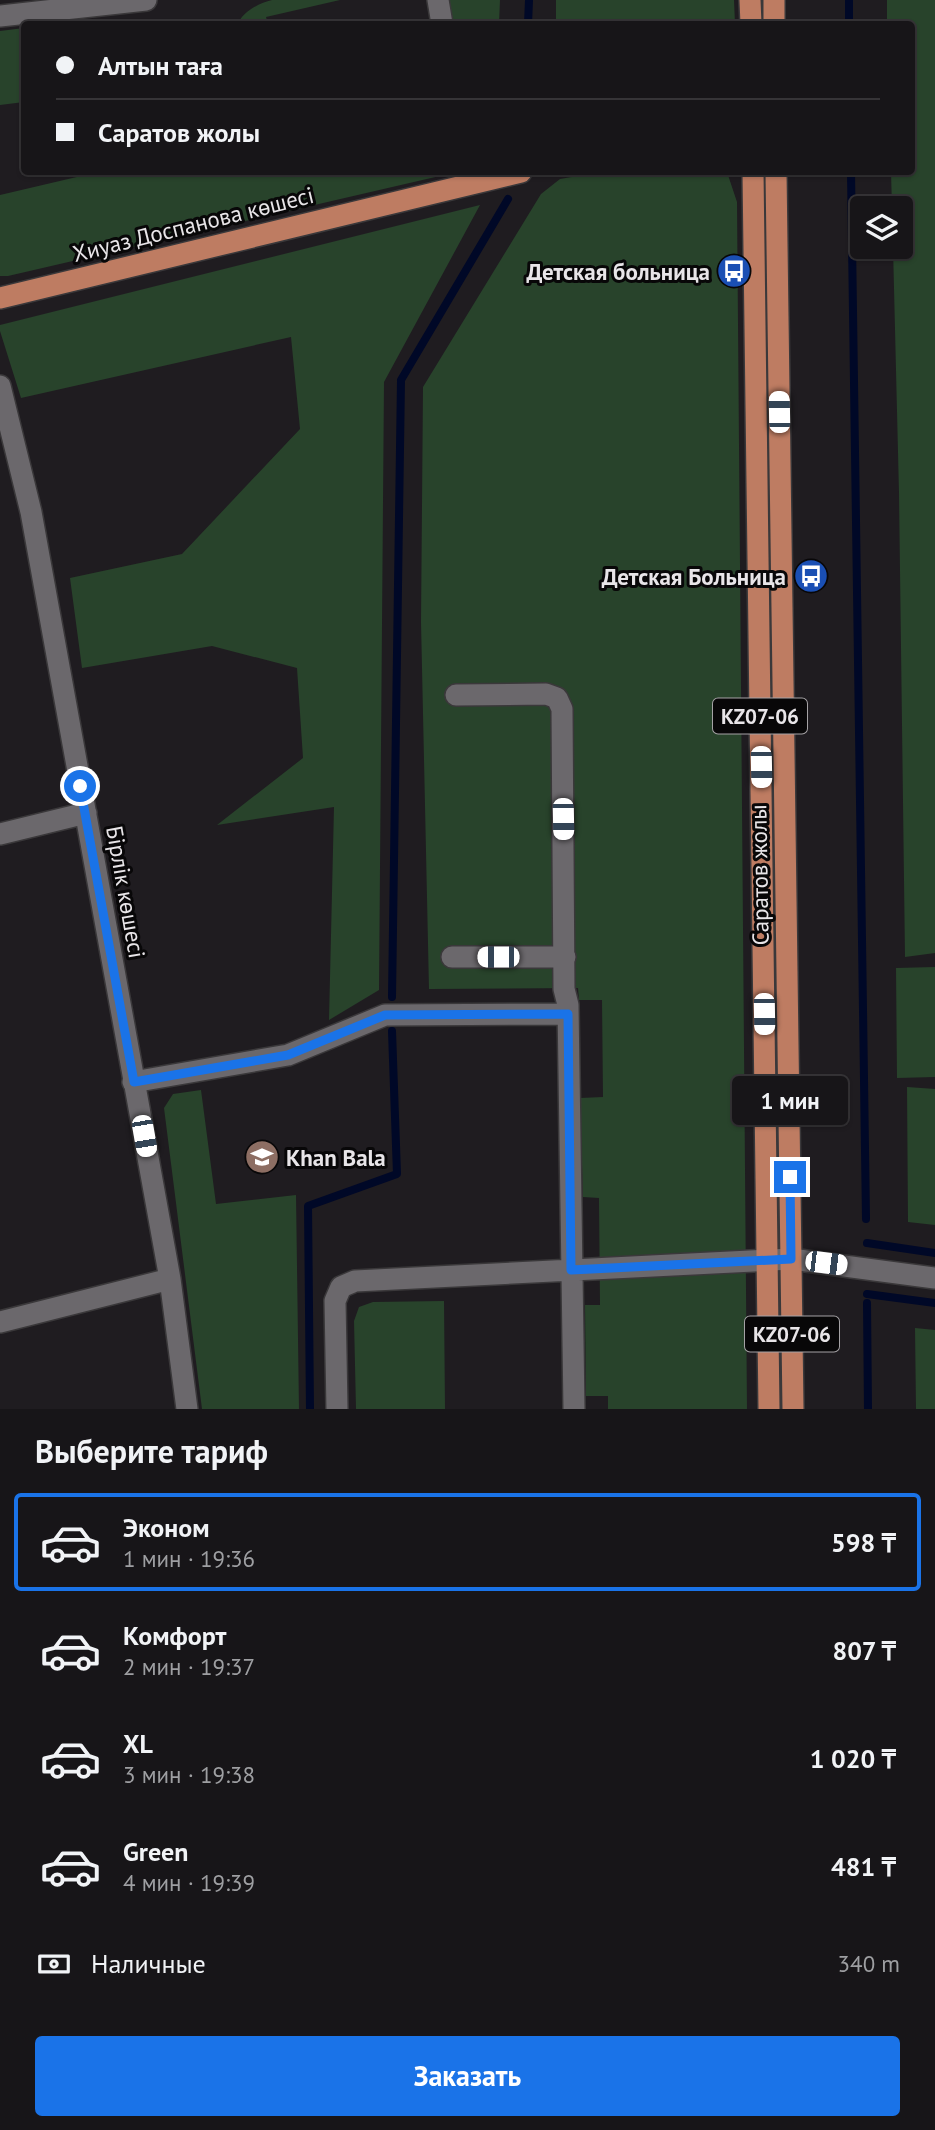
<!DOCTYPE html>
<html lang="ru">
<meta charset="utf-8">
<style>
:root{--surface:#171518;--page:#242225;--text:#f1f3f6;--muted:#9e9fa2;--line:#363437;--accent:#1a73e8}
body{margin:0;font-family:"PT Sans",sans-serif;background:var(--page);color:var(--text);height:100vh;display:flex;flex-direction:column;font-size:26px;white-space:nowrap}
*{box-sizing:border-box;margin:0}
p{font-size:23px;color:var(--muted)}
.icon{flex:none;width:38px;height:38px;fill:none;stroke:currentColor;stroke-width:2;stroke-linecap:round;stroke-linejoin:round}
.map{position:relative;height:1409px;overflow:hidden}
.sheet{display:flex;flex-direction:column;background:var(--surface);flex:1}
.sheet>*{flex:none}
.guide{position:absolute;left:21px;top:21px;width:894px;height:154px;border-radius:7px;box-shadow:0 2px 5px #0004,0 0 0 2px var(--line);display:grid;align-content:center;height:154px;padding:0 35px;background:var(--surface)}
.tools{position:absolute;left:850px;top:196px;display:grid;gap:14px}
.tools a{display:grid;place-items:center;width:63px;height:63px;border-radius:7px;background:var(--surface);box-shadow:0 2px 5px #0004,0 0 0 2px var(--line);font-size:35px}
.end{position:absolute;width:32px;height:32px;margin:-16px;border:9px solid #1a73e8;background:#fff;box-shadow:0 0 0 4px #fff}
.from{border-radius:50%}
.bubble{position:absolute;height:49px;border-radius:7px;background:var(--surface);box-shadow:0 2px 5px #0004,0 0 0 2px var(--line);font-size:23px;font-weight:700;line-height:49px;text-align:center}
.car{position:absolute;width:21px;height:42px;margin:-21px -10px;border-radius:9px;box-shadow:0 0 5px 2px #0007;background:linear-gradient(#fff 24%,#345 0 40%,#fff 0 76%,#345 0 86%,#fff 0)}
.guide b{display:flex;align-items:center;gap:24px;height:66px;font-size:26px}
.guide b+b{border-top:2px solid var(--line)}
.guide i{width:18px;height:18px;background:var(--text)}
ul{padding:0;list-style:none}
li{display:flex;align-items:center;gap:21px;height:98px;margin:0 14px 10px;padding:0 21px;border:4px solid transparent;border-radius:7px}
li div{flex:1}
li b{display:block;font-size:26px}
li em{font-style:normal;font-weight:700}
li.selected{border-color:var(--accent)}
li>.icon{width:63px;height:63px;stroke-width:1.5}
h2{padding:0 35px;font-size:32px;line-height:84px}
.pay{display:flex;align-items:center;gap:18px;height:77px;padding:0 35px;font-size:26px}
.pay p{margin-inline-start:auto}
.primary-button{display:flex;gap:14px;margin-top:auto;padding:14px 35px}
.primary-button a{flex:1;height:80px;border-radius:7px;background:var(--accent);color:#fff;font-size:28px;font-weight:700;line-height:80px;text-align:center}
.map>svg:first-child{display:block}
.green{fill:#28432b}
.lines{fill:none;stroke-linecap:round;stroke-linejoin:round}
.stream{stroke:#000827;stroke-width:8}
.minor-casing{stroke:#3a383a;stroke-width:24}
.major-casing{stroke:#3a383a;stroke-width:24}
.minor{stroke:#6b686c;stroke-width:21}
.major{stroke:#be7c62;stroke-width:21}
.route{stroke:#1a73e8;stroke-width:9}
.labels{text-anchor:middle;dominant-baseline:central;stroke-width:6;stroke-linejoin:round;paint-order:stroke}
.shield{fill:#080708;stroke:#a5a2a5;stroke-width:2}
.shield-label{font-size:21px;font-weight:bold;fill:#e8e5e8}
.street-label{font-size:23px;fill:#e8e5e8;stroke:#080708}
.poi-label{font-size:23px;font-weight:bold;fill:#e8e5e8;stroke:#080708;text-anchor:end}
</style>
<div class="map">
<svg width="935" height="1409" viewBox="0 0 935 1409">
<rect width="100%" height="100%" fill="#1f1c20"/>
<path class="green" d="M272,0H340L266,17L268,24H238C242,12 259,3 272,0Z
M448,0H500L499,24H452Z
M556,0H734L735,24H556Z
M887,0H935V953L905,957L899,493L893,247H901V208H892L891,172H912V24H887Z
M24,28V102L0,105V31Z
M98,172H457L8,276H0V195Z
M600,172H727L737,202L747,1409H608V1396H586L585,1305H600L599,1198L583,1197L580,1098L603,1097L602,1000H579L578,988L429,989L421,622L423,387L541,194L560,179Z
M480,205L384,382L379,990L329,1020L334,807L217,825L303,758L297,668L212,646L82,668L70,578L182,554L300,429L291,337L21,398L0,331V325Z
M935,967V1077L897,1078L896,968Z
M907,1087L935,1089V1225L908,1222Z
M201,1090L216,1204L296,1195L299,1409H202L164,1108L173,1094Z
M444,1301L445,1409H356L354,1321L359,1307L373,1302Z
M915,1328L935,1330V1409H916Z"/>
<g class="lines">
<path class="stream" d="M849,0V24
M528,24L529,0
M851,172L866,1219
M392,997L401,380L508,199
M867,1243L935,1253
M867,1294L935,1303
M867,1303L868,1409
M310,1409L308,1206L397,1174L392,1031"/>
<g class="minor-casing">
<path id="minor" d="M438,0L442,24
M0,16L146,0
M0,386L31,512L170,1279L187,1409
M456,695L546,694L557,698L562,709L564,989L568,1005L574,1409
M0,834L86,813
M452,957H565
M133,1082L288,1055L385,1015L568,1014
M0,1322L170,1279
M337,1409L335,1301L341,1287L355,1281L791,1259L935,1278"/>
</g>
<g class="major-casing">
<path id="major" d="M750,0L751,24
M774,0V24
M753,172L769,1409
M776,172L793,1409
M0,298L521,172"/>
</g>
<use href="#minor" class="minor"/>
<use href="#major" class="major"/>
</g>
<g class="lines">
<path class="route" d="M80,786L134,1082L288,1055L385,1015L568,1014L571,1270L791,1259L790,1177"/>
</g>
<defs>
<g id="bus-disc" transform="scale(1.75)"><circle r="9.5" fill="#1a4fb4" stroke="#080708"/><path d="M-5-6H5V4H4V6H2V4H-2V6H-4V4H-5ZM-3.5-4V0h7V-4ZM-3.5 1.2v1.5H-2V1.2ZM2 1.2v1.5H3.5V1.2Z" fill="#fff"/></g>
<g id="school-disc" transform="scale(1.75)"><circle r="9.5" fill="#8d6e63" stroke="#080708"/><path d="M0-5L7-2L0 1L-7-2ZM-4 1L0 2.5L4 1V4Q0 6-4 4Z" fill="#fff"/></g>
</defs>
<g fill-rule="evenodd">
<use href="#bus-disc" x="734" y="271"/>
<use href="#bus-disc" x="811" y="576"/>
<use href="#school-disc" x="262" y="1157"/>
</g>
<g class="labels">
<g class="shield">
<rect x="713" y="698.5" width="94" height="35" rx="5"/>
<rect x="745" y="1316.5" width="94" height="35" rx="5"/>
</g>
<g class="shield-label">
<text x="760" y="716">KZ07-06</text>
<text x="792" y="1334">KZ07-06</text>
</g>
<g class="street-label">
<text transform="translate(193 224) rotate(-14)">Хиуаз Доспанова көшесі</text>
<text transform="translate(759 875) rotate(-91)">Саратов жолы</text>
<text transform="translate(126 892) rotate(80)">Бірлік көшесі</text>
</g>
<g class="poi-label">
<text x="710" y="271">Детская больница</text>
<text x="786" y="576">Детская Больница</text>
<text x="286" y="1157" text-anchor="start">Khan Bala</text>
</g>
</g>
</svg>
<div class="tools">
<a><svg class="icon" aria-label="layers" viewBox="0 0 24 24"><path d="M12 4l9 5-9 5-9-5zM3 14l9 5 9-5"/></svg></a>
</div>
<i class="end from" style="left:80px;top:786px"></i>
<i class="end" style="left:790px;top:1177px"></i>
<div class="bubble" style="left:732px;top:1076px;width:116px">1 мин</div>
<i class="car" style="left:779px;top:412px;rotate:359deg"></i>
<i class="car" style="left:761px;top:767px;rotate:179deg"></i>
<i class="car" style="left:563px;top:819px;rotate:179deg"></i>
<i class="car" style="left:498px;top:957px;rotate:270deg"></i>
<i class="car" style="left:764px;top:1014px;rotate:179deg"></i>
<i class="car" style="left:144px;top:1136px;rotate:170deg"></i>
<i class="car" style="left:826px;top:1263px;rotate:97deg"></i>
<div class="guide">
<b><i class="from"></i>Алтын таға</b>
<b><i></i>Саратов жолы</b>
</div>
</div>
<section class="sheet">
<h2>Выберите тариф</h2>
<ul>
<li class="selected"><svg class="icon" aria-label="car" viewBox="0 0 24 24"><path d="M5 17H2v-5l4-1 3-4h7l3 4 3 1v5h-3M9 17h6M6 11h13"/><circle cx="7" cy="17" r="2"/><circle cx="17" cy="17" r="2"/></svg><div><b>Эконом</b><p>1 мин · 19:36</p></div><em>598 ₸</em></li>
<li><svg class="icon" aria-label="car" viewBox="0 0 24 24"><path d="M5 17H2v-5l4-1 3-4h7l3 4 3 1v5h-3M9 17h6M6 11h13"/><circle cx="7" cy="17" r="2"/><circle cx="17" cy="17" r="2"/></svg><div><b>Комфорт</b><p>2 мин · 19:37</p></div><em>807 ₸</em></li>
<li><svg class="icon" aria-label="car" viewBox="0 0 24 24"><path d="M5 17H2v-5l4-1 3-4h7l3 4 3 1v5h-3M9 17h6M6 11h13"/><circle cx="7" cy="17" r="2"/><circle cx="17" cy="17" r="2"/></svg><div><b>XL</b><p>3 мин · 19:38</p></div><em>1 020 ₸</em></li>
<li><svg class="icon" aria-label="car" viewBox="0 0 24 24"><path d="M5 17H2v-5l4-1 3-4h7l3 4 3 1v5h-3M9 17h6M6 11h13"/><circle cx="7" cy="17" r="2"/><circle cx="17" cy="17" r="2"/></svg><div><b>Green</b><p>4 мин · 19:39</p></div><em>481 ₸</em></li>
</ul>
<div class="pay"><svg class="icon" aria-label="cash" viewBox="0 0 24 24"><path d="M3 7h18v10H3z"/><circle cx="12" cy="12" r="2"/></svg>Наличные<p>340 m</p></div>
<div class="primary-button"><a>Заказать</a></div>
</section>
